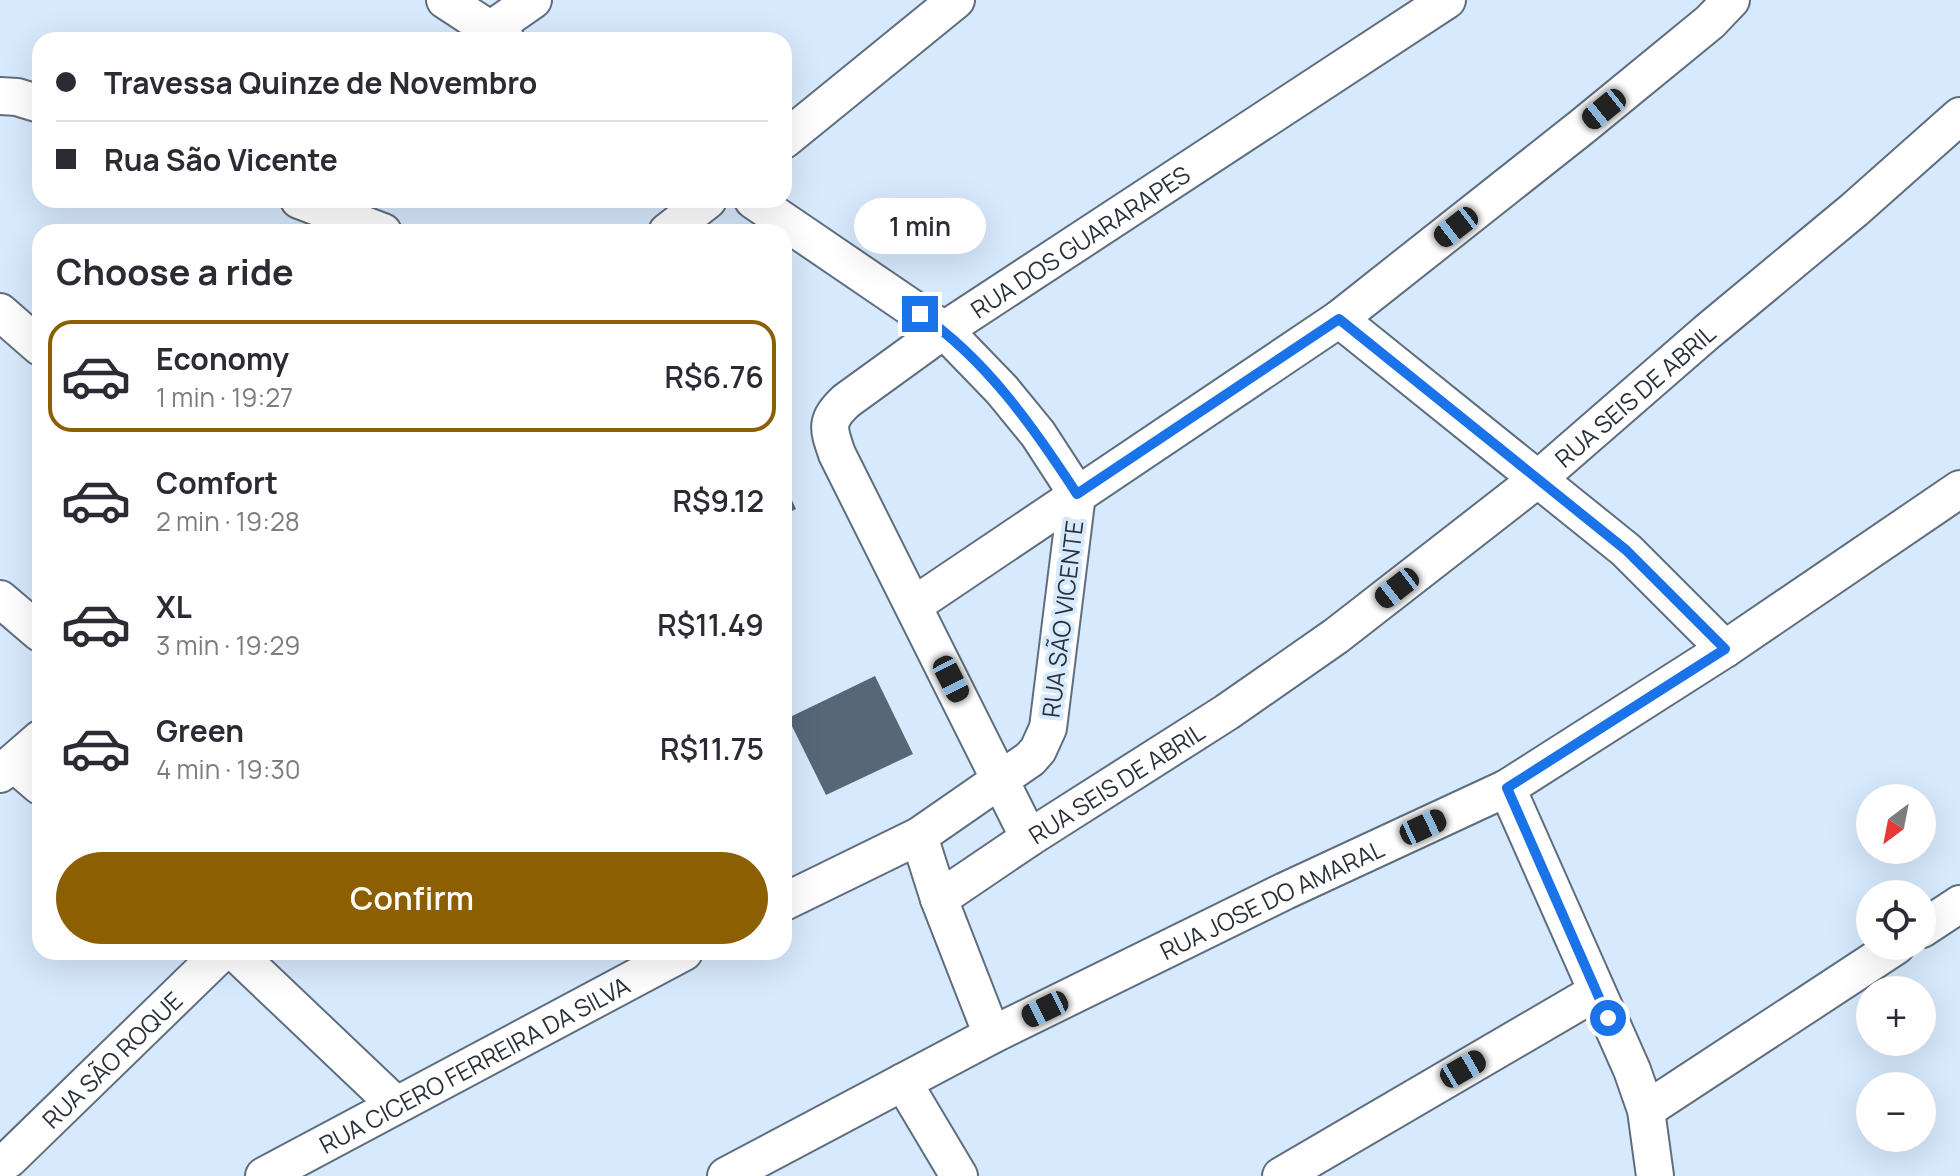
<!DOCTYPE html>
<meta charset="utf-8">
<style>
:root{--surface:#fff;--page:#f7f7f7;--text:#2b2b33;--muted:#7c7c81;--line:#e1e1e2;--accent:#8c5f03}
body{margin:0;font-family:Manrope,sans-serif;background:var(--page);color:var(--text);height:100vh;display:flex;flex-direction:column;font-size:30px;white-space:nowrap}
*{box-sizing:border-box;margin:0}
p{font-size:26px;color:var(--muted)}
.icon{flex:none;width:44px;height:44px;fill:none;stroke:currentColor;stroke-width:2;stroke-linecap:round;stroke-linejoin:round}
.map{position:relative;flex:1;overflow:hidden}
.drawer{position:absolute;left:32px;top:224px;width:760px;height:736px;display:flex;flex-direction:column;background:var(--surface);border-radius:24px;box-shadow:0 8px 32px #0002}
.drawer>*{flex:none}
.guide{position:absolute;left:32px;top:32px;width:760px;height:176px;border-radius:24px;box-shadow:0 8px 32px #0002;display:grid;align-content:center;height:176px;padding:0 24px;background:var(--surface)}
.needle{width:52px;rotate:212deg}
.buttons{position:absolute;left:1856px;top:784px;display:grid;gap:16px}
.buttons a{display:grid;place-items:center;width:80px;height:80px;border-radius:50%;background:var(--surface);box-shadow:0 8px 32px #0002;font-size:40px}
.end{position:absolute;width:36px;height:36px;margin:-18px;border:10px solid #1a73e8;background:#fff;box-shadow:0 0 0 4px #fff}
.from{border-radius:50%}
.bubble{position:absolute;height:56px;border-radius:28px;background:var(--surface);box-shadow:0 8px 32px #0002;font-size:26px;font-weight:600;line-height:56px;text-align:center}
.car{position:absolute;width:24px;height:48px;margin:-24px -12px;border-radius:10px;box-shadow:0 0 6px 2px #0007;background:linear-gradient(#222 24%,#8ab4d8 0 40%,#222 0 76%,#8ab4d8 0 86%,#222 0)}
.guide b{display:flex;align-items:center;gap:28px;height:76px;font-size:30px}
.guide b+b{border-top:2px solid var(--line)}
.guide i{width:20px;height:20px;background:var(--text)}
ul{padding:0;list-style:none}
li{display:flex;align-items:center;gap:24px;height:112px;margin:0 16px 12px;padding:0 8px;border:4px solid transparent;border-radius:24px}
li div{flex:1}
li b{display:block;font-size:30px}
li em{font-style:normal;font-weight:600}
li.current{border-color:var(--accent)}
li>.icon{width:72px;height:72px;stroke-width:1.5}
h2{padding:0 24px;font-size:36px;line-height:96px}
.action{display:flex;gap:16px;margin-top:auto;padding:16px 24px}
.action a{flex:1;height:92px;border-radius:48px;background:var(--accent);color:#fff;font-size:32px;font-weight:600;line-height:92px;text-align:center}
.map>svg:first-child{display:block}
.building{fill:#586778}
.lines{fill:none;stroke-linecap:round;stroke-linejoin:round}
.minor-casing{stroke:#5f6e7f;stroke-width:40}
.minor{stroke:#fff;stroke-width:36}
.route{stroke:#1a73e8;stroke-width:10}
.labels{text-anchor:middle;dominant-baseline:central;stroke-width:8;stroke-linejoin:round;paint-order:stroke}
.street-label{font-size:24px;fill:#2a3138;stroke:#d7e9fc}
</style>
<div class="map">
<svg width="1960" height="1176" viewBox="0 0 1960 1176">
<rect width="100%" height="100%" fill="#d7e9fc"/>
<path class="building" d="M784,483L796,509L784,515Z
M875,676L913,754L826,795L788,718Z"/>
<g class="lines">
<g class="minor-casing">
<g id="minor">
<path d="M445,0L506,40"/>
<path d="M490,30L533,0"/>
<path d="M0,96L17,97L40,104"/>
<path d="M784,140L956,0"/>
<path d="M299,200L383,232"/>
<path d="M753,200L944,330L1002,390L1038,434L1077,494L1048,728L1038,750L1030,759L919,836L784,902"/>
<path d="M667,232L708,200"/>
<path d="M0,312L40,347"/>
<path d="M1339,319L1626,550L1725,649"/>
<path d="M0,599L40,633"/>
<path d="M914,605L1339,319L1583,126L1710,22L1731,0"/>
<path d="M13,763L40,786"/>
<path d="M0,774L40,739"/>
<path d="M1507,788L1632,1070L1646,1110L1655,1176"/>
<path d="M919,836L939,899L992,1035"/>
<path id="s1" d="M1029,838L837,454C828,428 825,421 846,401L944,330L1447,0"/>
<path id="s2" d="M939,899L1029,838L1227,712L1336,636L1539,478L1707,332L1854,210L1960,116"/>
<path d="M1922,929L1960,904"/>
<path d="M235,952L396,1105"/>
<path d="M903,1082L959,1176"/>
<path d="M1646,1110L1896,946"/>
<path id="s3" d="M0,1165L9,1159L222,952"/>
<path id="s4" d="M264,1176L684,952"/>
<path id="s5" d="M726,1176L992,1035L1285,891L1507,788L1725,649L1960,489"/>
<path d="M1281,1176L1596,992"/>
</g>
</g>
<use href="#minor" class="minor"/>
</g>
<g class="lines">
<path class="route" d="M920,314C986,359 1034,428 1077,494L1339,319L1626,550L1725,649L1507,788L1608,1018"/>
</g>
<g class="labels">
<g class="street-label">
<text stroke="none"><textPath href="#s1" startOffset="772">RUA DOS GUARARAPES</textPath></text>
<text stroke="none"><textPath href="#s2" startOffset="860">RUA SEIS DE ABRIL</textPath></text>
<text transform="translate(1062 619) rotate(-83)">RUA SÃO VICENTE</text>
<text stroke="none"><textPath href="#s2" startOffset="212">RUA SEIS DE ABRIL</textPath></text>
<text stroke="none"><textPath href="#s5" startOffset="612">RUA JOSE DO AMARAL</textPath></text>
<text stroke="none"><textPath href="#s3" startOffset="154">RUA SÃO ROQUE</textPath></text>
<text stroke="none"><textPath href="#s4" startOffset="238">RUA CICERO FERREIRA DA SILVA</textPath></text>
</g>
</g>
</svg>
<div class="buttons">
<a><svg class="needle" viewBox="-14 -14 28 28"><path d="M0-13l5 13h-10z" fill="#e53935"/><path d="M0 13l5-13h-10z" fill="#7c7c81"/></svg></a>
<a><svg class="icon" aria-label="locate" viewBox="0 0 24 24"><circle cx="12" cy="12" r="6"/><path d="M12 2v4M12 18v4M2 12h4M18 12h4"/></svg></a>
<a>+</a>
<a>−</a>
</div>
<i class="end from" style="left:1608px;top:1018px"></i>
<i class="end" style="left:920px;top:314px"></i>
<div class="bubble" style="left:854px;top:198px;width:132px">1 min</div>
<i class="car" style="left:1604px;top:109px;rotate:231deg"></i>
<i class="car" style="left:1456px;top:227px;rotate:232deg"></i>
<i class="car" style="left:1397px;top:588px;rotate:232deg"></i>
<i class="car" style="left:951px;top:679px;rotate:153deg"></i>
<i class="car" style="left:1423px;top:827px;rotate:65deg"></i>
<i class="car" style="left:1045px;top:1009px;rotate:244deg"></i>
<i class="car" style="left:1463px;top:1069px;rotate:60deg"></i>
<div class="guide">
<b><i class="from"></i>Travessa Quinze de Novembro</b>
<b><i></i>Rua São Vicente</b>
</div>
<section class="drawer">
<h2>Choose a ride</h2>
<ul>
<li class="current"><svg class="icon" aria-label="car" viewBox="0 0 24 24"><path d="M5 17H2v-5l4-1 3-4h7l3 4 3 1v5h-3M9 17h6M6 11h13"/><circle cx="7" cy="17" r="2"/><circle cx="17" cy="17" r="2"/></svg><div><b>Economy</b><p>1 min · 19:27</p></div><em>R$6.76</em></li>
<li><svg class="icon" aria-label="car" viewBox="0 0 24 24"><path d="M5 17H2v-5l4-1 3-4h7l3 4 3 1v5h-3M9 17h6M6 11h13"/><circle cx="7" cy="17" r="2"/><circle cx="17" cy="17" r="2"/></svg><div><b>Comfort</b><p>2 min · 19:28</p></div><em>R$9.12</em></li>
<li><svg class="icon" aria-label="car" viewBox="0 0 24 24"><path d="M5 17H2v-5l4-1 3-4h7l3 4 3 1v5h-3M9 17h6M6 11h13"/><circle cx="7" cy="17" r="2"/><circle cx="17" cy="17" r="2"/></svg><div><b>XL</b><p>3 min · 19:29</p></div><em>R$11.49</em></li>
<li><svg class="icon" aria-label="car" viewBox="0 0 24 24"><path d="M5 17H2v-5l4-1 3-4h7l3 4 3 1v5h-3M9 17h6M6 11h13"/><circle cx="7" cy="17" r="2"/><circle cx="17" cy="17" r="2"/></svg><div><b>Green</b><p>4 min · 19:30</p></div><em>R$11.75</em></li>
</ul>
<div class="action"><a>Confirm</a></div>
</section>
</div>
